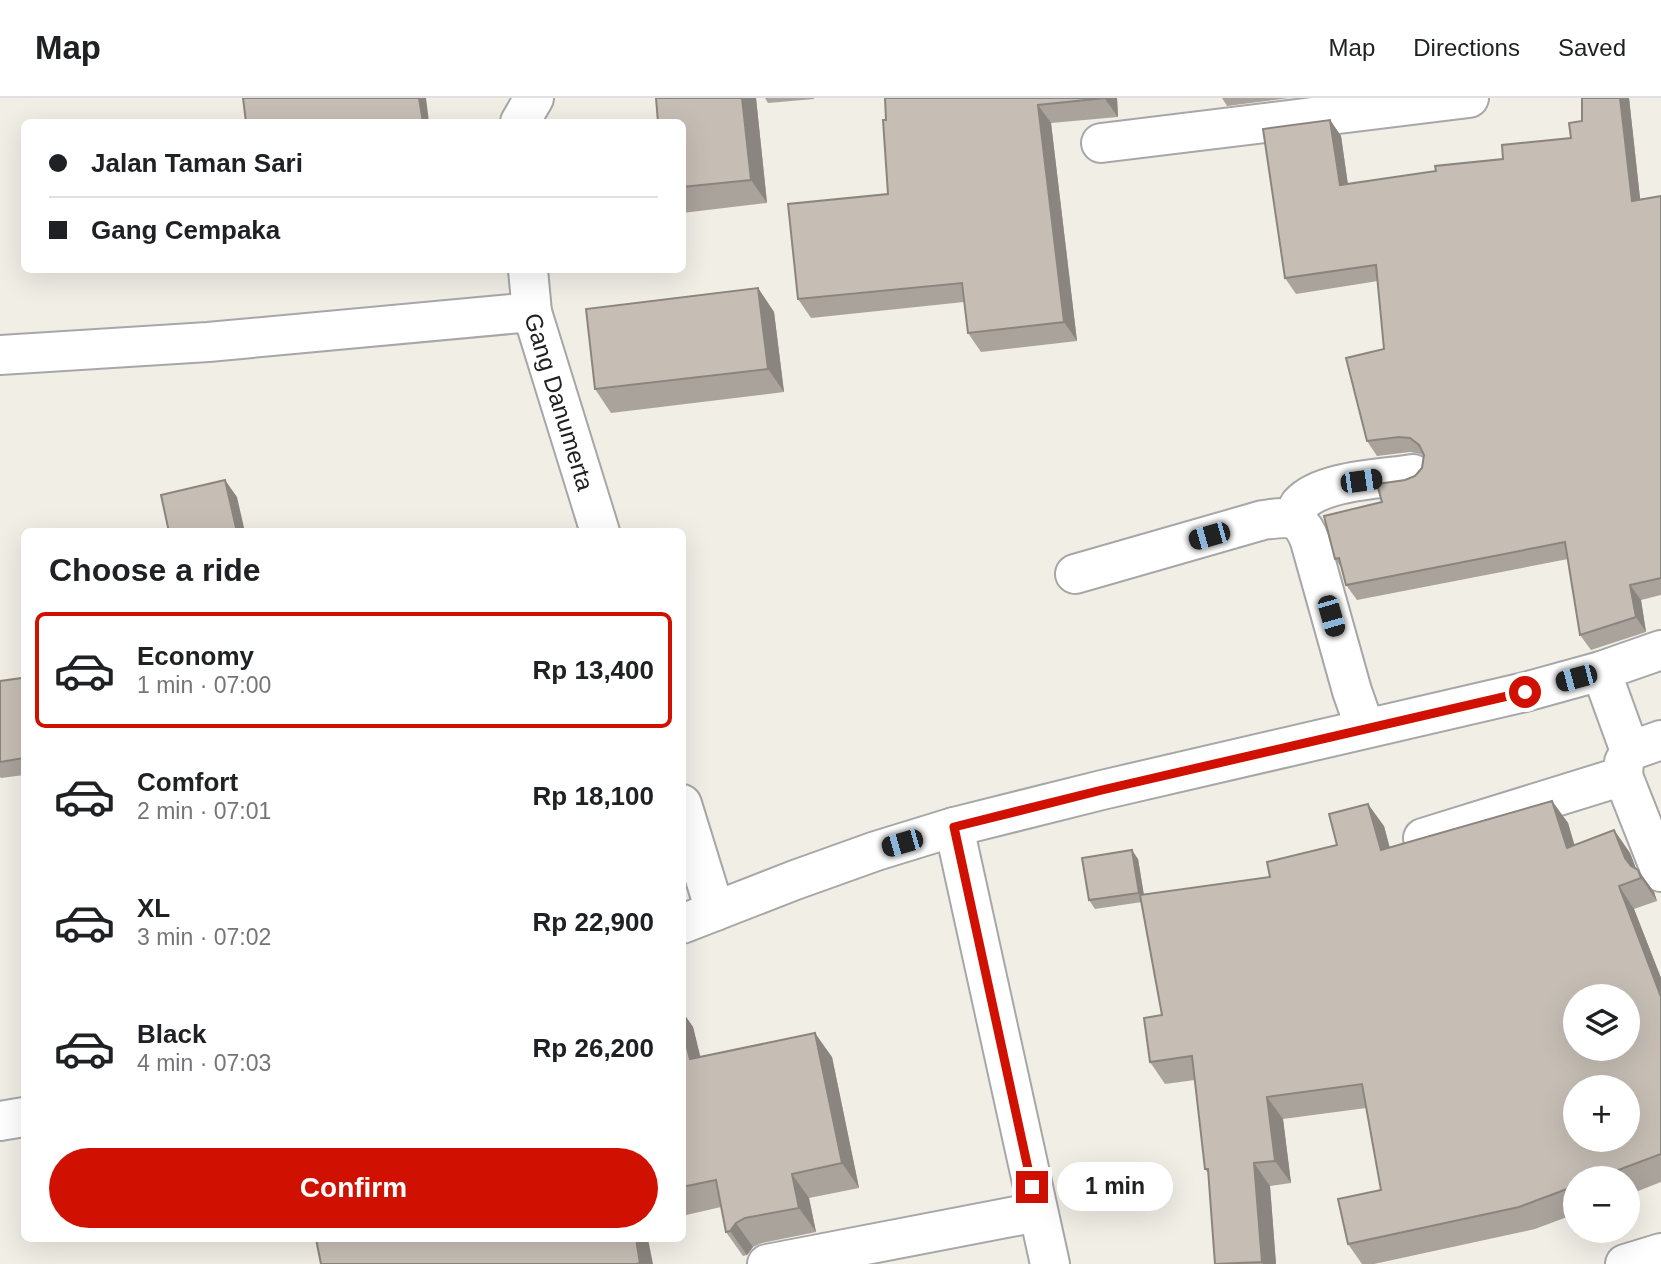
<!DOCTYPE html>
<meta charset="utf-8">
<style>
:root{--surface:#fff;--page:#f2f2f2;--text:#202124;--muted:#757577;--line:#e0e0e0;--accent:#d01000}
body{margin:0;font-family:Arial,sans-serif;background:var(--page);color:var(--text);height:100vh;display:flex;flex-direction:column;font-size:26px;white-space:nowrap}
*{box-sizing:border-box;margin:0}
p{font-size:23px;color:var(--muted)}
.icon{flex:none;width:38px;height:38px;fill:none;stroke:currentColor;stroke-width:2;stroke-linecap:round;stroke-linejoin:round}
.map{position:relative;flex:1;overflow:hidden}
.sheet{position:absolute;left:21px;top:430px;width:665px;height:714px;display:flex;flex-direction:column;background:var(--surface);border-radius:10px;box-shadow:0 7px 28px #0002}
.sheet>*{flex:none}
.top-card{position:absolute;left:21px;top:21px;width:665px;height:154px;border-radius:10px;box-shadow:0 7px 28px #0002;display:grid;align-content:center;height:154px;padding:0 28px;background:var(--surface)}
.buttons{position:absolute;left:1563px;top:886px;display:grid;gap:14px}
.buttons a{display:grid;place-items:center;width:77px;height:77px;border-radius:50%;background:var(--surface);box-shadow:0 7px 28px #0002;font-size:35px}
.end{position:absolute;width:32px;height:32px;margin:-16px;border:9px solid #d01000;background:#fff;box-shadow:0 0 0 4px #fff}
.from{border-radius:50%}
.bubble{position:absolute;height:49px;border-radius:24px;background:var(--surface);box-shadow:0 7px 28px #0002;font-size:23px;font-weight:700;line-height:49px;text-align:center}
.car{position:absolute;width:21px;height:42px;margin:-21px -10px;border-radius:9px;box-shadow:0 0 5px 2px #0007;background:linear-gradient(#222 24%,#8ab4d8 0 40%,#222 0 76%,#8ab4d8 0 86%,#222 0)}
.top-card b{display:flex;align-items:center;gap:24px;height:66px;font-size:26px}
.top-card b+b{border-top:2px solid var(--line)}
.top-card i{width:18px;height:18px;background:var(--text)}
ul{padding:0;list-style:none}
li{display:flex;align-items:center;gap:21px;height:116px;margin:0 14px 10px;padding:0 14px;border:4px solid transparent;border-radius:10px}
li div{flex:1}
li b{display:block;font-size:26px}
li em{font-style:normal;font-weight:700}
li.active{border-color:var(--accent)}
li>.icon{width:63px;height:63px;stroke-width:1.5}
h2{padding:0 28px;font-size:32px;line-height:84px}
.primary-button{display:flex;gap:14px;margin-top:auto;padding:14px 28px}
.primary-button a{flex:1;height:80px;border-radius:42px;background:var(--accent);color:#fff;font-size:28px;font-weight:700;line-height:80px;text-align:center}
header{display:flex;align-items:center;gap:42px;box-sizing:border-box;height:98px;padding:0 35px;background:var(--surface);border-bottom:2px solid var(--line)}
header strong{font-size:33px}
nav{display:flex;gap:38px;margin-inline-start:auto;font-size:24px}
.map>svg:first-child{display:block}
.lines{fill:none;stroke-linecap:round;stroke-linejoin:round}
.minor-casing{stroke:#a7a7a7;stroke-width:42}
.minor{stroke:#fff;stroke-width:38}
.wall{fill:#aaa39c}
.shaded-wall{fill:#8b857f}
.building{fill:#c6beb5;stroke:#8b857f;stroke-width:2;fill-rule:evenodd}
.route{stroke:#d01000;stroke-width:9}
.labels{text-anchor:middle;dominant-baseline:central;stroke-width:6;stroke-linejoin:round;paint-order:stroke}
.street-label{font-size:24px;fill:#202020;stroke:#fff}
</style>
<header>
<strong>Map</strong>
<nav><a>Map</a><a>Directions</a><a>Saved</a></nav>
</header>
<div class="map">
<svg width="1661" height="1166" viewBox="0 0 1661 1166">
<rect width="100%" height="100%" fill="#f1eee6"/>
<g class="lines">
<g class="minor-casing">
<g id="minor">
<path d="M520,24L534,0"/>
<path d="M1101,45L1469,0"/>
<path id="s1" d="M528,172L532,214L600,434"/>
<path d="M0,257L208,244L532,214"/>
<path d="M1293,421C1295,416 1297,410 1300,406C1322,382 1382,381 1413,376"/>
<path d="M1075,476L1263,422C1289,419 1300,416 1310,443L1352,593L1365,630"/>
<path d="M1601,573L1630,653"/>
<path d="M1661,642L1630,653L1624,664L1623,678L1661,774"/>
<path d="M682,706L715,813"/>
<path d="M954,729L1050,1166"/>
<path d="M1423,740L1623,678"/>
<path d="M682,826L795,782L876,753L954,729L1102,692L1525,594L1601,573L1661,552"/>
<path d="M0,1023L24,1019"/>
<path d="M767,1166L1037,1114"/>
<path d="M1625,1166L1661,1155"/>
</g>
</g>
<use href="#minor" class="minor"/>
</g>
<path class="wall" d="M656,0H756L767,105L682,115V24Z
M765,0H814V1L768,5Z
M885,0H1117L1118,19L1051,25L1077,243L981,254L968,235L964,204L811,220L798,201L888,96Z
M1222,0H1289L1227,8Z
M1582,0H1629L1640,101L1661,98V497L1641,502L1646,534L1591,552L1580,537L1568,461L1357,502L1346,487L1343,472L1335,461L1382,404L1405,382L1415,378L1422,370L1424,358L1421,356L1410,354L1377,358L1367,343L1384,251L1378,183L1296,196L1285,180L1330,22L1341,38L1348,86L1436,73L1503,61L1571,40L1582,23Z
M758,190L774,214L784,294L611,315L595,291Z
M0,583L24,584V677L1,680L0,679Z
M1552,703L1568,725L1574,747L1614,732L1630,755L1636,771L1638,772L1654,794L1657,803L1634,811L1661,880V1084L1628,1097V1080H1575V1116L1535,1131L1374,1166H1362L1348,1146L1381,1092L1366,1010L1283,1021L1291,1085L1270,1088L1276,1166H1215L1208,1075L1205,1071L1195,982L1165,986L1150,964L1162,917L1142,804L1095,811L1089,802L1138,761L1144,797L1270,779L1337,747L1384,728L1390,750Z
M682,913L693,929L700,959H832L859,1090L809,1100L816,1134L762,1145L753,1149L747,1157L743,1158L726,1134L721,1109L682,1118Z"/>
<path class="shaded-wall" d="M419,0H426L429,24H423Z
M742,0H756L767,105L751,82Z
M1105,0H1117L1118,19L1105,1Z
M1620,0H1629L1642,118L1632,103Z
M1038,7L1051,25L1077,243L1064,224Z
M1330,22L1341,38L1350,102L1340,87Z
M758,190L774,214L784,294L768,271Z
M225,382L237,399L245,434H237Z
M1630,487L1641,502L1646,534L1636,519Z
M1552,703L1568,725L1582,772L1567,750Z
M1368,706L1384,728L1396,775L1381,752Z
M1614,732L1630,755L1641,783L1625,760Z
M1132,752L1138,761L1145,804L1139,795Z
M1638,772L1654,794L1657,803L1641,780Z
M1619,788L1634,811L1661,880V899Z
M682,913L693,929L707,985L690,961L682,931Z
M815,935L832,959L859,1090L842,1065Z
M1267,999L1283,1021L1291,1085L1275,1063Z
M1254,1065L1270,1088L1276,1166H1263L1262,1164Z
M792,1076L809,1100L816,1134L799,1110Z
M736,1125L753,1149L747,1157L730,1133Z
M636,1141H648L653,1166H641L640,1165Z"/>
<path class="building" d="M243,0H419L423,24H246Z
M656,0H742L751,82L682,89V24H658Z
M885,0H1105L1038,7L1064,224L968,235L962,185L798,201L788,106L888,96L883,22H886Z
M1582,0H1620L1632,103L1661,98V480L1630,487L1636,519L1580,537L1565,444L1346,487L1339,460L1335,461L1324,418L1382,404L1377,386L1405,382L1415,378L1422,370L1424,357L1419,347L1410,340L1399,339L1367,343L1346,260L1384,251L1376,167L1285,180L1263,31L1330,22L1340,87L1436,73L1435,68L1503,61L1502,47L1571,40L1569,25L1582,23Z
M758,190L768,271L595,291L586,211Z
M225,382L237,434H169L161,397Z
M22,580L24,599V660L0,664V583Z
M1552,703L1567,750L1614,732L1625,760L1631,768L1638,772L1641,780L1619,788L1661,899V1056L1597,1080H1575V1088L1519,1109L1348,1146L1338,1101L1381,1092L1362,986L1267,999L1275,1063L1254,1065L1262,1164L1215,1166L1208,1071H1205L1192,958L1150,964L1144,920L1162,917L1140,797L1270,779L1267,764L1337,747L1329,716L1368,706L1381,752ZM1575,898H1628V950H1575ZM1575,989H1628V1041H1575Z
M1132,752L1139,795L1089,802L1082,760Z
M682,931L690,961L815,935L842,1065L792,1076L799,1110L745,1120L736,1125L730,1133L726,1134L716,1082L682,1089Z
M316,1141H636L640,1165L636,1166H321Z"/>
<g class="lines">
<path class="route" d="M1032,1089L954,729L1102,692L1525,594"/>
</g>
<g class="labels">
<g class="street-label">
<text stroke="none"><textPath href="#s1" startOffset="136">Gang Danumerta</textPath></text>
</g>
</g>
</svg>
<div class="buttons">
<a><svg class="icon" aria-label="layers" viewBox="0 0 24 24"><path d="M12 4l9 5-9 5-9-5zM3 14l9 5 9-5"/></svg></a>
<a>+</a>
<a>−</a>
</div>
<i class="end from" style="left:1525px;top:594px"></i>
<i class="end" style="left:1032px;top:1089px"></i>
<div class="bubble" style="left:1057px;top:1064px;width:116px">1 min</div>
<i class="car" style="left:1361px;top:383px;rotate:82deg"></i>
<i class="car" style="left:1209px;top:438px;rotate:254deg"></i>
<i class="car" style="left:1331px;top:518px;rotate:164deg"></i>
<i class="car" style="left:1576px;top:580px;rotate:255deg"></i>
<i class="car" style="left:902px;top:745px;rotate:254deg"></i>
<div class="top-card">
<b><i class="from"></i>Jalan Taman Sari</b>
<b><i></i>Gang Cempaka</b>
</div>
<section class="sheet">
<h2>Choose a ride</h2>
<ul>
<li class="active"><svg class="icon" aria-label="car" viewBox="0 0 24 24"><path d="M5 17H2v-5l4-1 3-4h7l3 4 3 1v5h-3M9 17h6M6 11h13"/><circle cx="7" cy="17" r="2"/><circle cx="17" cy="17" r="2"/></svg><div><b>Economy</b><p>1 min · 07:00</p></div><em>Rp 13,400</em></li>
<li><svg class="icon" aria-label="car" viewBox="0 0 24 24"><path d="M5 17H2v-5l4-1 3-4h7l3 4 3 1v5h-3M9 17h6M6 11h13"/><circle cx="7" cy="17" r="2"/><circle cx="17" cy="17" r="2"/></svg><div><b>Comfort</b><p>2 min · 07:01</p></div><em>Rp 18,100</em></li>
<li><svg class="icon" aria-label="car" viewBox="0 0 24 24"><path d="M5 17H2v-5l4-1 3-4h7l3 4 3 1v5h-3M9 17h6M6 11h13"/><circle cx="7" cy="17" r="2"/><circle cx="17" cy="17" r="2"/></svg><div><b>XL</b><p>3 min · 07:02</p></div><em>Rp 22,900</em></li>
<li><svg class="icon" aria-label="car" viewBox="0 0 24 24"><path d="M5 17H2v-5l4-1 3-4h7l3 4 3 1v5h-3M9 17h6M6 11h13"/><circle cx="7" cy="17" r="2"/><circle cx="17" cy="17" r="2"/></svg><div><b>Black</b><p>4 min · 07:03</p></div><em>Rp 26,200</em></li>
</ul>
<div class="primary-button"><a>Confirm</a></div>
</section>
</div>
